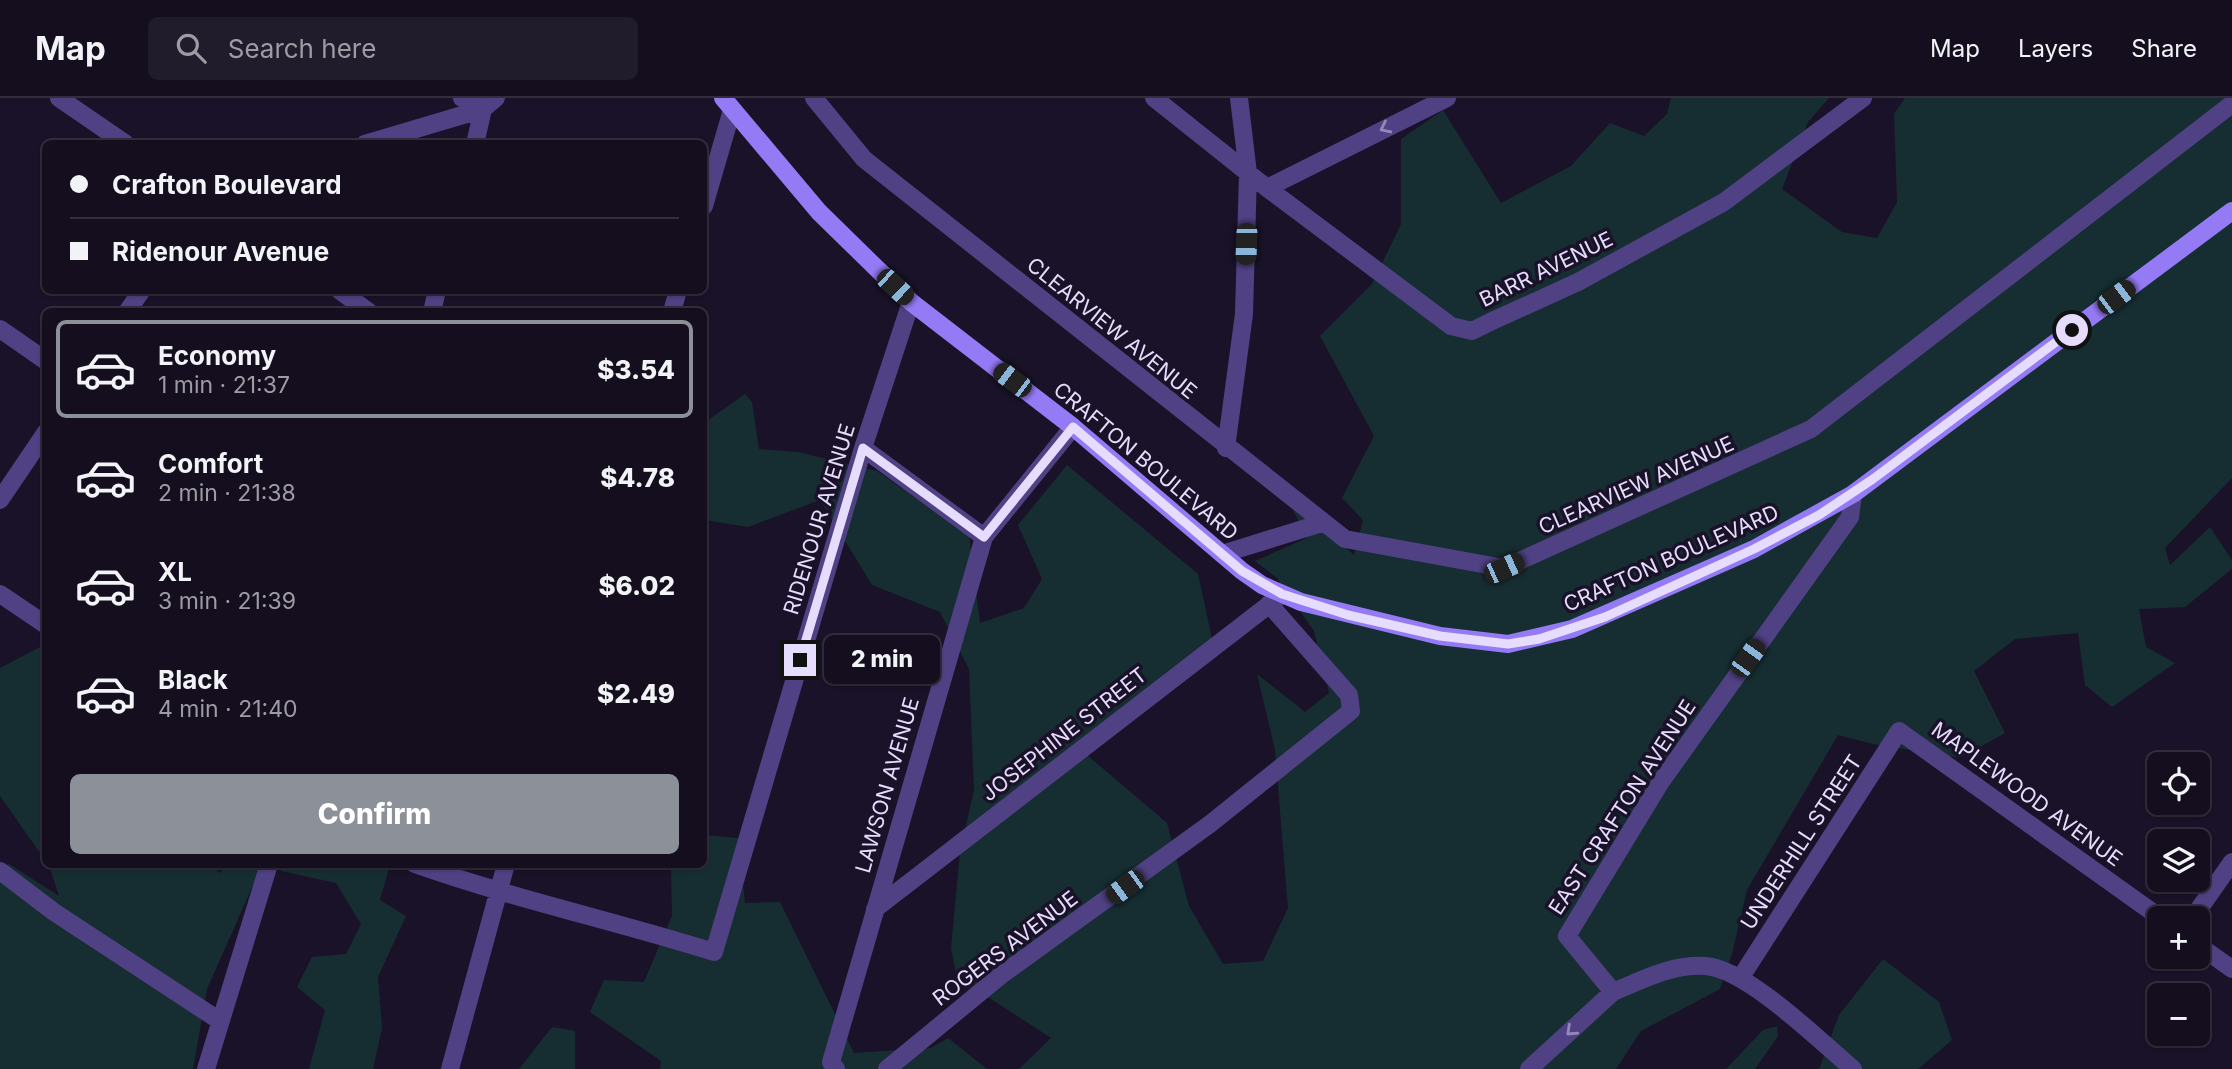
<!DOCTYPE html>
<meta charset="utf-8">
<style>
:root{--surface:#140e1e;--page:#211c2b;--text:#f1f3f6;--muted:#9d9ca4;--line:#332e3c;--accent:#8c9099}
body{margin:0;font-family:Inter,sans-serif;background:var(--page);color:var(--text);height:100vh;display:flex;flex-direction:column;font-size:26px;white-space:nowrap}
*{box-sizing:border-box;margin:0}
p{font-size:23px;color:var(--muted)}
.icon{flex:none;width:38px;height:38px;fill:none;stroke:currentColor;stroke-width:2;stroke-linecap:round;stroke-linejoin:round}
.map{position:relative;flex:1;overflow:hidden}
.sheet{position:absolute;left:42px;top:210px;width:665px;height:560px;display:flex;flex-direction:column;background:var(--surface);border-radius:10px;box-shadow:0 2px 5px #0004,0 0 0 2px var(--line)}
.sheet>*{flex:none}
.top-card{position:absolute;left:42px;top:42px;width:665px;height:154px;border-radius:10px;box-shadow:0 2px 5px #0004,0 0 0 2px var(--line);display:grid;align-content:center;height:154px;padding:0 28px;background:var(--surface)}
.fabs{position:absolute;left:2147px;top:654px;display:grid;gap:14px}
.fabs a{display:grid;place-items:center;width:63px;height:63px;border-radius:10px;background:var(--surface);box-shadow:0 2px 5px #0004,0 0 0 2px var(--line);font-size:35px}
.end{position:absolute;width:32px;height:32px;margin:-16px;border:9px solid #e6dcfd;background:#111;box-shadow:0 0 0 4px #111}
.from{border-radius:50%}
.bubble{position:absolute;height:49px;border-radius:10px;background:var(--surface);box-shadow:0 2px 5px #0004,0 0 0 2px var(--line);font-size:23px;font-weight:800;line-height:49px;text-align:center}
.car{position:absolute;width:21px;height:42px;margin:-21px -10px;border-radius:9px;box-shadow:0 0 5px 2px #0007;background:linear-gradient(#222 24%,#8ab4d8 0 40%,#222 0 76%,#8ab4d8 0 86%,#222 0)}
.top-card b{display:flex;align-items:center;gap:24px;height:66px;font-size:26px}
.top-card b+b{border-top:2px solid var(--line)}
.top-card i{width:18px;height:18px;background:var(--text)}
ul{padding:12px 0 0;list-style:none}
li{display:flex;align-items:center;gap:21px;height:98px;margin:0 14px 10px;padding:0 14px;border:4px solid transparent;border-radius:10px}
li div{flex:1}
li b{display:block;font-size:26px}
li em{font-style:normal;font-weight:800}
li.current{border-color:var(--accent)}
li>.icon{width:63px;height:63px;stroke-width:1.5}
.button{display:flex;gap:14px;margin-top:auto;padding:14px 28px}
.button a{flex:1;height:80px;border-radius:10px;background:var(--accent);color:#fff;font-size:28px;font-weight:800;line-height:80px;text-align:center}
header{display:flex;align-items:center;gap:42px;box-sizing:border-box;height:98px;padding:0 35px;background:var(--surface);border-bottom:2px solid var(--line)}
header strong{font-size:33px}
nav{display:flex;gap:38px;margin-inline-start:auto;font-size:24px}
.search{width:490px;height:63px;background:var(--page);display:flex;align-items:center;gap:18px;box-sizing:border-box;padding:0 24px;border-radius:10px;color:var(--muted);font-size:26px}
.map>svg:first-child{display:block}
.green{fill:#162e32}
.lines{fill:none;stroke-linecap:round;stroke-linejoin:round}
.street{stroke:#504184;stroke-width:18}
.secondary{stroke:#957af6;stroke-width:18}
.oneway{stroke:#9487ba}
.route{stroke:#e6dcfd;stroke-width:9}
.labels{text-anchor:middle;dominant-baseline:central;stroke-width:7;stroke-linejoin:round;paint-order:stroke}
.street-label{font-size:21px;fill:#e6dcfd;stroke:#1a1228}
</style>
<header>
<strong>Map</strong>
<div class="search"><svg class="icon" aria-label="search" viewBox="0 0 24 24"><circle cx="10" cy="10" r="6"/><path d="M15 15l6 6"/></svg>Search here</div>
<nav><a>Map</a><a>Layers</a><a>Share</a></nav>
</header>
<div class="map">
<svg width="2232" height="971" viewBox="0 0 2232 971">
<rect width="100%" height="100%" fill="#1a1228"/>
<path class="green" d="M1671,0H1829L1808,24L1782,91L1842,134L1877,140L1897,104L1894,16L1905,0H2232V380L2165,450L2170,467L2210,429L2232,462V471L2185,509L2139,511L2146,549L2175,565L2112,609L2085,587L2078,535L2015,541L1974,573L2005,635L1960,660L1873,646L1838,637L1747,792L1732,856L1720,891L1641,933L1616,971H1019L1051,940L991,901L958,885L951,850L960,754L974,692L969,571L940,514L872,487L820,402L748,429L705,422L704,425V325L745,296L752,304L759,351L798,354L877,373L969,437L980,525L1024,510L1042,481L1018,427L1067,367L1198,476L1216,559L1087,657L1167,725L1189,808L1223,866L1263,863L1288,810L1275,652L1257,576L1305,614L1329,595L1314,533L1277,480L1255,463L1307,440L1285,396L1354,457L1363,422L1342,400L1374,338L1320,238L1372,186L1401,126V41L1443,12L1501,105L1571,68L1610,25L1644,38L1667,16Z
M42,548L46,549L45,762L0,698V570Z
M704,737L738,740L745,805L780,804L854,955L931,950L948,940L987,971H660L661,963L590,914L604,882L644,884L672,818L671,767L704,766Z
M9,766L59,798L49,767L209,766L220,775L225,767H262L207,891L193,971H0V770Z
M282,767H390L380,802L406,818L378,879L382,930L373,971H309L325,912L297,889L312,859L346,856L361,826L336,785L281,773Z
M1883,861L1939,904L1952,942L1918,971H1819L1839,917Z
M1777,928L1778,938L1755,971H1726L1763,932Z
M552,929L575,933V971H519Z"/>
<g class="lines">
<path class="street" d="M59,0L126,46
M462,0L483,11L475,46
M814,0L864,61L1345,441L1504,470L1811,331L2232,6
M1154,0L1267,90L1451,228L1472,233L1490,224L1578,184L1724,104L1863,0
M365,46L483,11L496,0
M1267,90L1447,0
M704,108L732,12
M339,192L369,214
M127,214L142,192
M432,214L437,192
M672,214L678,192
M0,231L46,263
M863,350L984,439
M1226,350L1244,216L1248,75L1239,0
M1853,396L1850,419L1660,685L1567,838L1613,894C1642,882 1672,866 1705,868C1746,870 1820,943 1853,971
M0,402L46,334
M1222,456L1322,425
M0,496L46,527
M415,766C514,801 615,823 714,854L863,350L911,204
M0,773L54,814L220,923
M875,811L1279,499
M2192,821L2232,764
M2198,847L2232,871
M1741,879L1899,633L2162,821
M206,971L269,766
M450,971L506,766
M836,971L831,964L984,439L1073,329
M887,971L1000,878L1210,726L1351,613L1349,597L1269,506
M1529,971L1613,894"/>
<path class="secondary" d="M723,0L819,114L911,204L1073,329L1242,473L1262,487L1301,504L1440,538L1508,546L1572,531L1754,451L1853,396L2232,113"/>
</g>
<defs><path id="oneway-chevron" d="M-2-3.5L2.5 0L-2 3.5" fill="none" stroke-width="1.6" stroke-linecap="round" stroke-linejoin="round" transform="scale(1.75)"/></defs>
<g class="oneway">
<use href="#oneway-chevron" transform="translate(1385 30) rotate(154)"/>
<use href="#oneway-chevron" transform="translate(1571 933) rotate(137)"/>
</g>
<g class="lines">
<path class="route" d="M800,562L863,350L984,439L1073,329L1242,473L1282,496L1348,517L1440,538L1508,546L1539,541L1605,519L1754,451L1819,417L1873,381L2072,232"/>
</g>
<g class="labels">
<g class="street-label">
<text transform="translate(1546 171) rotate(-26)">BARR AVENUE</text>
<text transform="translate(1112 230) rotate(39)">CLEARVIEW AVENUE</text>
<text transform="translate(1146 363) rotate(40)">CRAFTON BOULEVARD</text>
<text transform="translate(1636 387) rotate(-24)">CLEARVIEW AVENUE</text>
<text transform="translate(819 421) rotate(-73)">RIDENOUR AVENUE</text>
<text transform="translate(1671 460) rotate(-24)">CRAFTON BOULEVARD</text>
<text transform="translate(1064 636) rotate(-38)">JOSEPHINE STREET</text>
<text transform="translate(887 687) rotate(-74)">LAWSON AVENUE</text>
<text transform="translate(2027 696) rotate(36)">MAPLEWOOD AVENUE</text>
<text transform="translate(1622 709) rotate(-57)">EAST CRAFTON AVENUE</text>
<text transform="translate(1801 744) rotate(-57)">UNDERHILL STREET</text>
<text transform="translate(1005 850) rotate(-37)">ROGERS AVENUE</text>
</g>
</g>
</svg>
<div class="fabs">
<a><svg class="icon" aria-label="locate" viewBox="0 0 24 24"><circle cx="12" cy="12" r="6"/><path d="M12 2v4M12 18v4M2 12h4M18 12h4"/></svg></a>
<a><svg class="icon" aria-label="layers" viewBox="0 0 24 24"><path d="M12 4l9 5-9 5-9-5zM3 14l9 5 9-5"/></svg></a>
<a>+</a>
<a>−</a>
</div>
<i class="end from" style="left:2072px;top:232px"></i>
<i class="end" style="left:800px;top:562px"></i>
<div class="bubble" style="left:824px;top:537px;width:116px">2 min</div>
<i class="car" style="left:1246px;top:146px;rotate:182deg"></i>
<i class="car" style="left:895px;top:189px;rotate:133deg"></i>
<i class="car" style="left:2116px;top:199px;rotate:53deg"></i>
<i class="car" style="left:1012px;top:282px;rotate:307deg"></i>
<i class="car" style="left:1504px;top:470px;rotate:66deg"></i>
<i class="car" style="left:1748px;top:560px;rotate:36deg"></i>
<i class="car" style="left:1125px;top:789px;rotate:234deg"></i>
<div class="top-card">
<b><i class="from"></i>Crafton Boulevard</b>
<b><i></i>Ridenour Avenue</b>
</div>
<section class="sheet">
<ul>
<li class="current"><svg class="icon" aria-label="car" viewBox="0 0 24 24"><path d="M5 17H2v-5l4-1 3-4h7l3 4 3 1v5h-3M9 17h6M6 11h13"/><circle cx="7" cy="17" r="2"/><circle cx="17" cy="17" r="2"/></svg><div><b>Economy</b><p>1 min · 21:37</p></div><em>$3.54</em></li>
<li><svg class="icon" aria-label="car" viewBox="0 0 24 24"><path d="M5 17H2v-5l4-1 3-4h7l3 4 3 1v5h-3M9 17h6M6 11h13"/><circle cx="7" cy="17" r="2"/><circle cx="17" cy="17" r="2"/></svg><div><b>Comfort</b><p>2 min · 21:38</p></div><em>$4.78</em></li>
<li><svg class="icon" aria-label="car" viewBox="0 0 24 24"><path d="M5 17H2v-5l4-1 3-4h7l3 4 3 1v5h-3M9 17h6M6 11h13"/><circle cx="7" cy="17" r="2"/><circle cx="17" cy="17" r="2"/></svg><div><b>XL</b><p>3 min · 21:39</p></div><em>$6.02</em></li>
<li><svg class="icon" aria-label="car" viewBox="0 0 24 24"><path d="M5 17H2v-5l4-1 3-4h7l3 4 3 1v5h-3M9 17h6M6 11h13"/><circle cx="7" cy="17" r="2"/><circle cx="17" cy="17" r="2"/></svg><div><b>Black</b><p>4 min · 21:40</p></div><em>$2.49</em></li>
</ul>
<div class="button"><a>Confirm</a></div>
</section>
</div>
